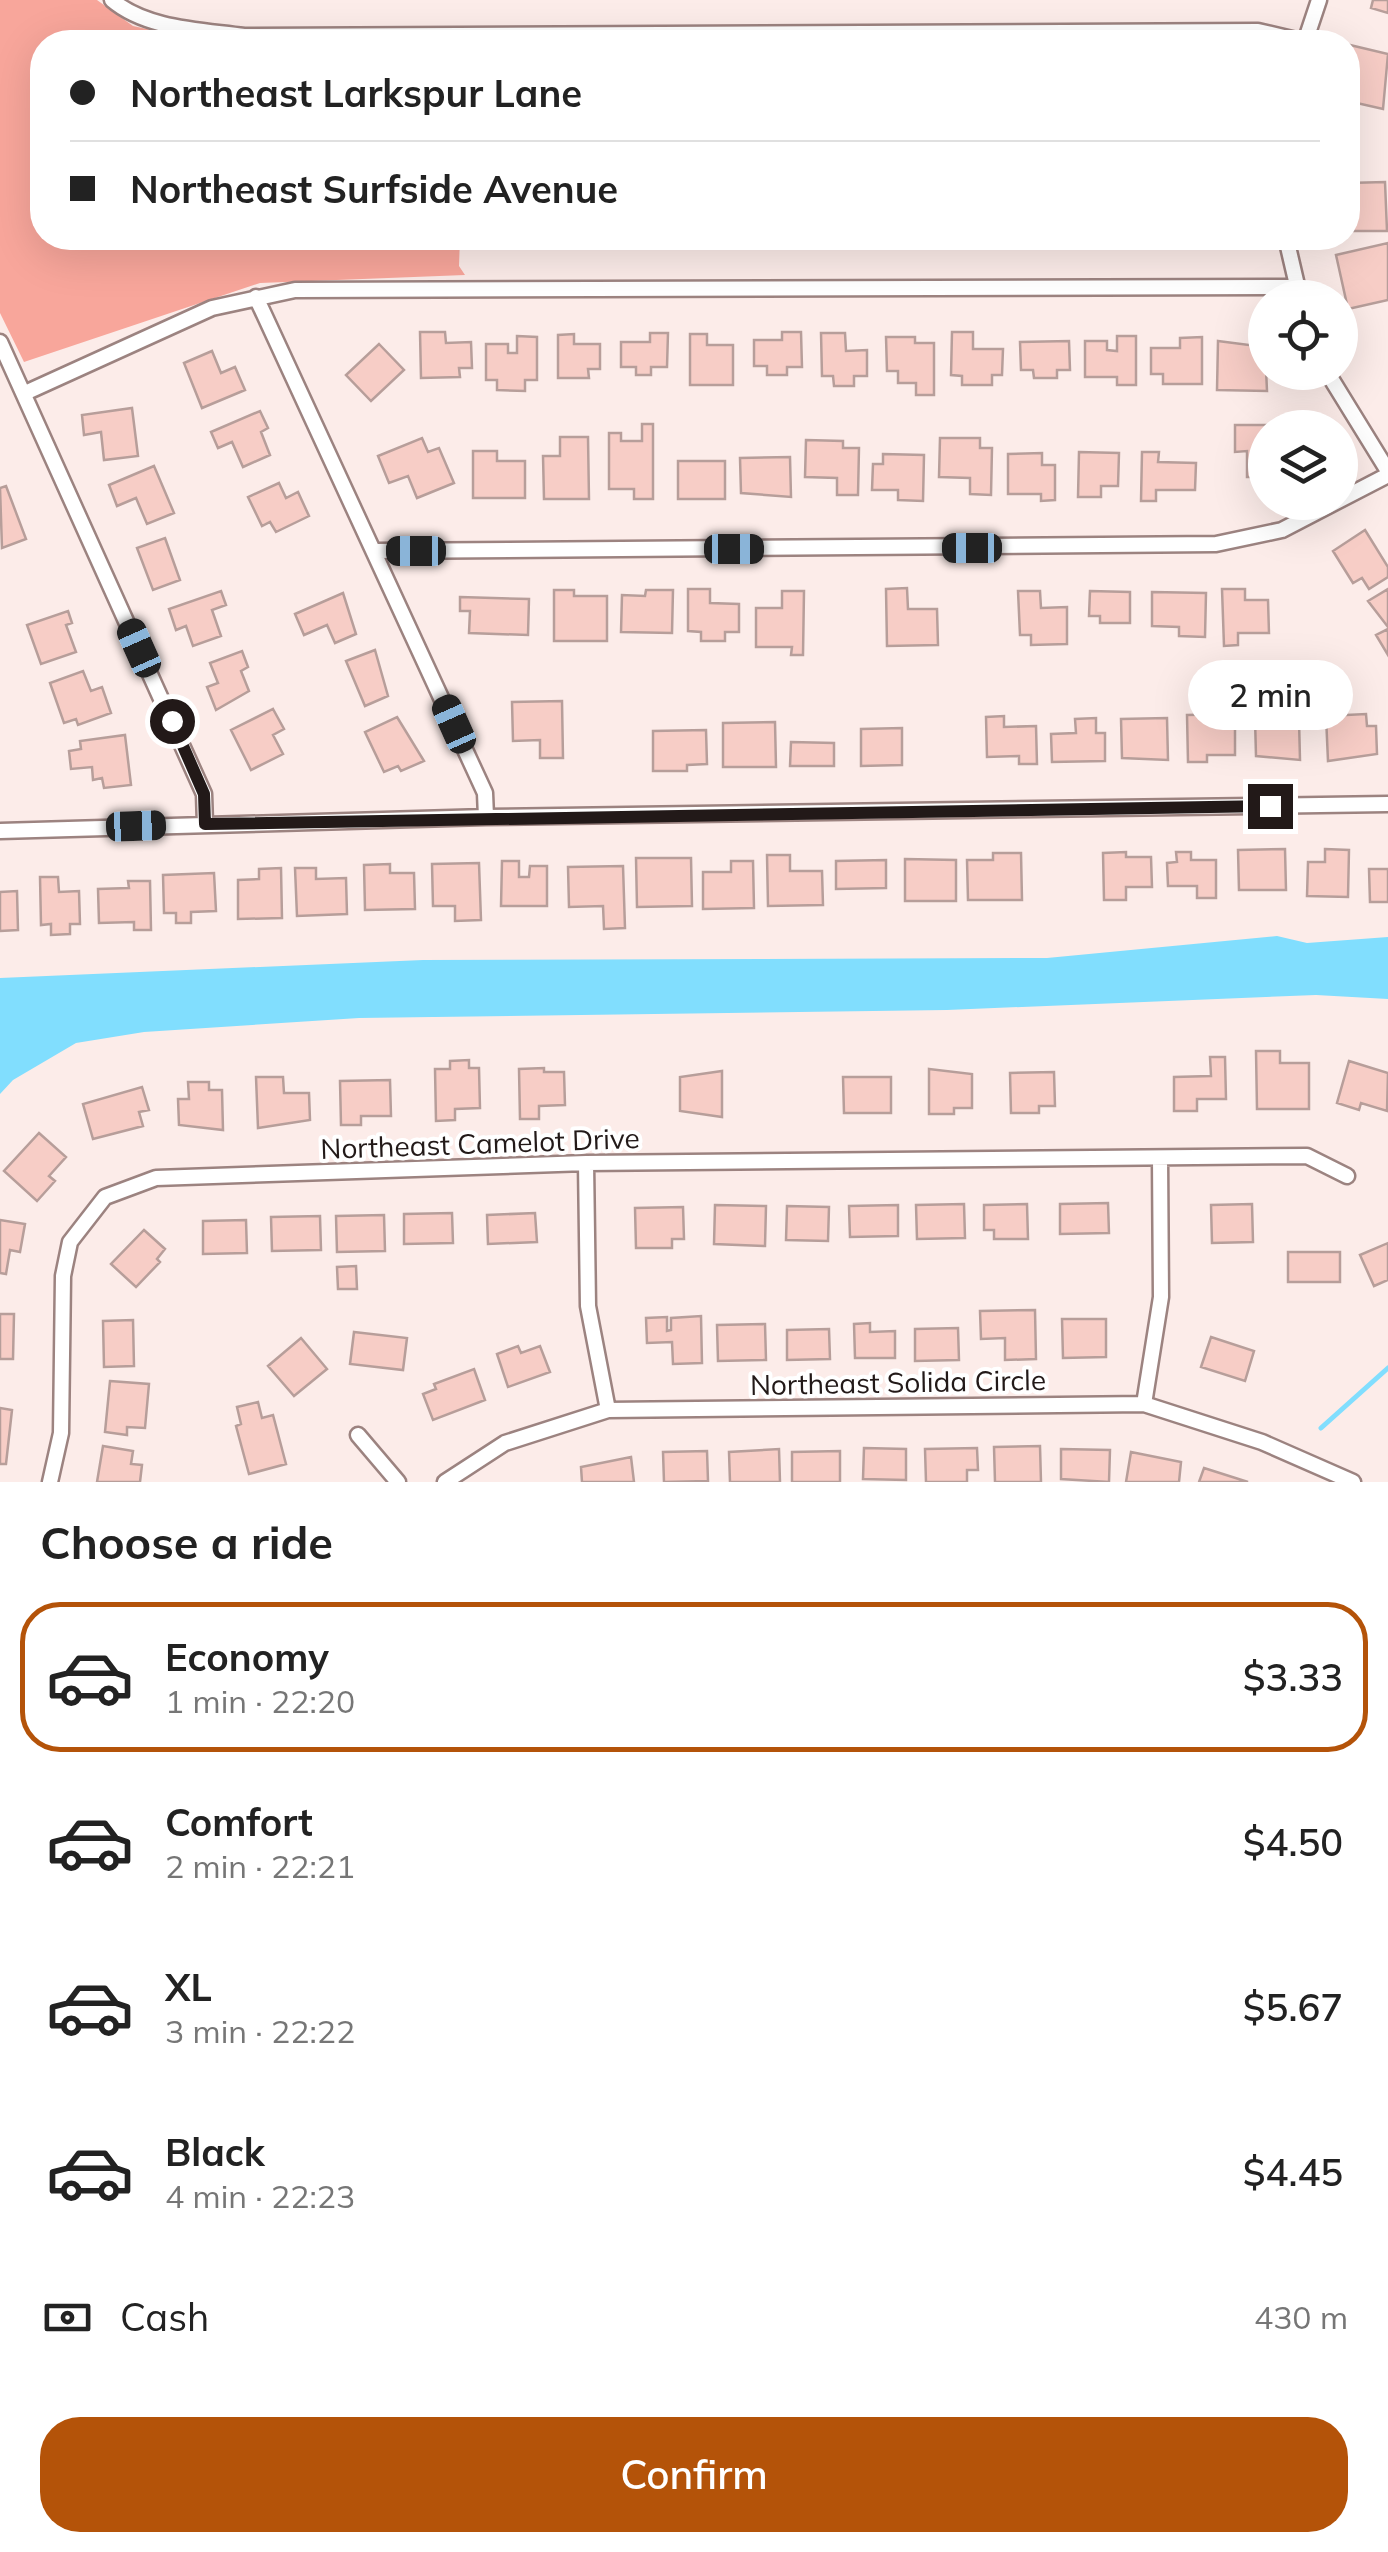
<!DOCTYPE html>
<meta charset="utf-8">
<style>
:root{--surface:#fff;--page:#f6f6f6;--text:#222;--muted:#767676;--line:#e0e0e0;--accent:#b45309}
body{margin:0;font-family:Mulish,sans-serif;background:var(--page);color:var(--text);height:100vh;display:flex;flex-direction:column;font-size:38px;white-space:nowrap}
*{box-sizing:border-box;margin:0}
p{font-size:32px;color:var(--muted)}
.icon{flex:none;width:55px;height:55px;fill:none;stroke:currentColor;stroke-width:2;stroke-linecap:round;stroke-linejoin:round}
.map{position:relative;height:1482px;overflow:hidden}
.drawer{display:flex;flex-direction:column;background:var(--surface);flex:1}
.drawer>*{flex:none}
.hud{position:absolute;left:30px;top:30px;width:1330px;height:220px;border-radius:40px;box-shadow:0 10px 40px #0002;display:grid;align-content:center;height:220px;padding:0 40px;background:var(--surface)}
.tools{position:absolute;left:1248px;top:280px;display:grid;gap:20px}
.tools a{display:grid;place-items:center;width:110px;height:110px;border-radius:50%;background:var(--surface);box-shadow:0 10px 40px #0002;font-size:50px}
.end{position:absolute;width:45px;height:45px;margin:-22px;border:12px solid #221918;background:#fff;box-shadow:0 0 0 5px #fff}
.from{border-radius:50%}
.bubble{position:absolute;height:70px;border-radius:35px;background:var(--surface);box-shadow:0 10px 40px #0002;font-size:32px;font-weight:600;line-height:70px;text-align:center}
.car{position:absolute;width:30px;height:60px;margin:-30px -15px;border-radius:12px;box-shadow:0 0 8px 2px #0007;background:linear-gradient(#222 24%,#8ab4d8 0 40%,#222 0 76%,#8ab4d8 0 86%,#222 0)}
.hud b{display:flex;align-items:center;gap:35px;height:95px;font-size:38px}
.hud b+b{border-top:2px solid var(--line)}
.hud i{width:25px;height:25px;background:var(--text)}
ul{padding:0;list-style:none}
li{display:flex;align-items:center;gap:30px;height:150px;margin:0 20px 15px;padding:0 20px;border:5px solid transparent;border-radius:40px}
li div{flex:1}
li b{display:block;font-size:38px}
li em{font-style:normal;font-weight:600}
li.selected{border-color:var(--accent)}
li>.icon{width:90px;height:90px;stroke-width:1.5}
h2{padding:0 40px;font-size:45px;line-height:120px}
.pay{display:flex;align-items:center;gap:25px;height:110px;padding:0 40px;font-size:38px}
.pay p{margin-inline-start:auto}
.action{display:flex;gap:20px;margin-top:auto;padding:20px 40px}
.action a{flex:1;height:115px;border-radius:40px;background:var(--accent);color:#fff;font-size:40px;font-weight:600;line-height:115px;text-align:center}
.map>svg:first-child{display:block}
.forest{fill:#f8a69b}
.water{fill:#81defe}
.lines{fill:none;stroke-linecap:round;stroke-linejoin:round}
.stream{stroke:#81defe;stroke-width:5}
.building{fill:#f7cdc6;stroke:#b79e9a;stroke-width:2.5}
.street-casing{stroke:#9c8380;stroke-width:19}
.street{stroke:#fff;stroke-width:14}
.route{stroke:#221918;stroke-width:12}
.labels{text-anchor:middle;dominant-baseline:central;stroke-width:8;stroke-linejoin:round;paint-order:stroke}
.street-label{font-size:28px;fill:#221918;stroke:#fff}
</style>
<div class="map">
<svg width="1388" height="1482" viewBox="0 0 1388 1482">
<rect width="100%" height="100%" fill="#fcece9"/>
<path class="forest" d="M0,0H97L133,26L207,42H42V238H460L459,266L465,275L260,283L24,362L0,313Z"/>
<path class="water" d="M1277,936L1307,943L1388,937V999L1316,995L947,1010L359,1018L144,1032L76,1043L13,1080L0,1094V978L423,960L1047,958Z"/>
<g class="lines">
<path class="stream" d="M1321,1428L1388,1368"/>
</g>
<path class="building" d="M1373,0H1388V13L1371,8Z
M1350,45L1388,54L1383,109L1348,101Z
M1385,182L1387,231H1348V183Z
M349,238H374V243L348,242Z
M392,238H413V242L392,243Z
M484,238H507V242H484Z
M602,238H636V240L602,241Z
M1388,243V300L1348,309L1336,255Z
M420,332H445L446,343L471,342L472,368H459L460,377L421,378Z
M782,332H801L802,367H787V375H767V366H754V340H782Z
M952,332H973V349H1003L1002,375H992V385H962V376L951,375Z
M650,333H668L667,367H651V375H636V367H621V342H650Z
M821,333H845L846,351L867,350V376H854V386H834L833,376H822Z
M574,334V344H600V369H588L589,378H558V335Z
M690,334H707V345H733V385H690Z
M517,336L537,337V380H525V391L497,390V380H486V344H508V353H517Z
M1117,336H1136V385H1117V377H1085V341H1107V350L1117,351Z
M886,337H915V343H934V395H916V383H898V371H887Z
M1202,337V384H1163V374H1151V348H1180V338Z
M1069,341L1070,370H1057V378H1034L1033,370H1021L1020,342Z
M1218,341L1265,347L1267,391L1217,390Z
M379,344L404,370L371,401L346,375Z
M212,351L221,373L235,367L245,390L202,408L184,363Z
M132,408L138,456L104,460L101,432L84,435L82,415Z
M260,411L268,428L261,432L270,455L243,467L232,442L218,448L211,432Z
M642,424H653V499H634V489H609V433H621V441H642Z
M1235,425H1286L1265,428V477H1247V451L1235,452Z
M560,437H588L589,499H544L543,456H560Z
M422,438L428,452L439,448L454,483L417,498L408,476L389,483L378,456Z
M940,438H980V448H992L991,495L970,494V478L939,477Z
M806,440L843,441V448H859L858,495H837V478L805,477Z
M473,451H497V461H525V498H473Z
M1079,452L1119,453L1118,486H1101V497H1078Z
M1142,452H1159L1158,462L1196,463L1195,490H1156V501H1141Z
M1042,453V465H1055V500L1041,501V494H1008V454Z
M883,454L924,455L923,501L898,500V490H872L873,464H883Z
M790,457L791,497L741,493L740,458Z
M678,461H725V499H678Z
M154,466L174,513L147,524L136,498L117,506L109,485Z
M279,483L286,498L298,492L309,516L276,532L270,522L262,526L248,497Z
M6,486L26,539L2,548L0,488Z
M1365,530L1388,567V577L1369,589L1362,578L1353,583L1333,551Z
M165,538L180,580L153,590L137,548Z
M907,588L908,609H937L938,645L887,646L886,589Z
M688,589H710V603L739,604V632H725V641H701V632L688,631Z
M1222,589H1245V600H1268L1269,633H1238V645L1224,646Z
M1388,589V627L1368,601Z
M554,590H574V596H607V641H554Z
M646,590H673L672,633L621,632L622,595L645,596Z
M221,591L226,605L212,610L221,636L193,646L186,626L176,630L169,609Z
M782,591H804L803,655H791L792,647H756V608H782Z
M1018,591H1040L1041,608L1067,607V644L1031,645V635H1020Z
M1090,591L1130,592V623H1100V616H1089Z
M1152,592L1206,593L1205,637L1179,636V627L1152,626Z
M343,593L356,634L335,643L327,625L304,635L295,614Z
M460,597L529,599L528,635L469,633L470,611H460Z
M68,611L72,623L66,625L76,652L41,664L27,625Z
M1388,629V655L1376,635Z
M375,650L388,696L365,706L346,661Z
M242,651L248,667L241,671L249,691L216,710L207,687L218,683L210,663Z
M83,671L91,691L102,687L111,713L78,725L76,719L64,723L50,683Z
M562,701L563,758H540V740L513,741L512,702Z
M273,709L284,729L273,735L283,754L251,770L231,730Z
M1235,714V755H1207V762H1188L1187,715Z
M1366,714L1367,726H1376L1377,754L1328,761L1326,716Z
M1004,716V727L1036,726L1037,764H1019V756L987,757L986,717Z
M397,717L424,761L401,771L398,766L384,772L365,732Z
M1096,718V733H1105V761L1052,762L1051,734L1076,733L1075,719Z
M1167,718L1168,760L1122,758L1121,719Z
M1255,718L1299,720L1300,760L1256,756Z
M775,722L776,767H723V723Z
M902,728V765L861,766V729Z
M706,730L707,764L687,765V771H653V731Z
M125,735L131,785L104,788L102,778L93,780L92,767L71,769L69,751L81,749L80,741Z
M791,742L834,743V766H790Z
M1285,849L1286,890H1239L1238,850Z
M1325,849L1349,850L1348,897L1307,896L1308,862H1325Z
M1126,852V857H1151L1152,887H1126V900H1104L1103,853Z
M1176,852H1191V860H1216V898H1197V886H1168L1167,863L1177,862Z
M993,853H1021L1022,900H968L967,860H993Z
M767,855H790V871H822L823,905L768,906Z
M636,858H691L692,906L637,907Z
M905,859L956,860V901H905Z
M886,860V888L836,889V861Z
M502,861H519V877H529L530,866H547V906H501Z
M731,861H753L754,908L703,909V872H731Z
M479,863L481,920L455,921V906H433L432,864Z
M390,864V873H414L415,909L365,910L364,865Z
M623,866L625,928L604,929L603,906L569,907L568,867Z
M281,868L282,918L238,919V880L259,879V869Z
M295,868H316V879L346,878L347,914L297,916Z
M1369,869H1388V902H1370Z
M214,873L216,911L191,912V923H176V913H164L163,875Z
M40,877H58L59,892L79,891L80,924H70V934L51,935V924L41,925Z
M128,881H150L151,930H134V922L99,923L98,889L129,888Z
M17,891L18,930L0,931V892Z
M1256,1051H1280V1063H1309V1109H1257Z
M1210,1057H1225L1226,1099H1197V1111H1174V1077L1211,1076Z
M469,1060V1068H479L480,1108L455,1109V1120L436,1121L435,1069H450V1061Z
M1349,1061L1388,1073L1387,1111L1361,1103L1359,1110L1337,1103Z
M544,1068V1072H564L565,1105L539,1106V1119H520L519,1069Z
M929,1069L972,1074V1108H954V1114H929Z
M722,1071V1117L680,1111V1077Z
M1054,1072L1055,1106H1039V1113H1011L1010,1073Z
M256,1077H283L284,1093H309L310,1120L258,1128Z
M843,1077H891V1113H844Z
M390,1080L391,1116H361V1125H341L340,1081Z
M188,1082H209V1090H222L223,1130L179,1125L178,1099H189Z
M142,1087L149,1110L139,1112L143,1126L93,1139L83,1104Z
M39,1133L66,1157L49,1176L55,1181L37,1201L4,1171Z
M1108,1203L1109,1233L1060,1234V1204Z
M964,1204L965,1238L917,1239L916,1205Z
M1027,1204L1028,1239H994V1230H984V1205Z
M1252,1204L1253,1242L1212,1243L1211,1205Z
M715,1205L766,1206L765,1246L714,1244Z
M898,1205V1236L850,1237L849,1206Z
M787,1206L829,1207L828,1241L786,1240Z
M683,1207L684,1239H672V1248H636L635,1208Z
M452,1213L453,1243L404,1244V1214Z
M535,1213L537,1242L488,1244L487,1215Z
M384,1215L385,1251L337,1252L336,1216Z
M320,1216L321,1250L272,1251L271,1217Z
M0,1220L25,1224L20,1252L10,1250L6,1274L0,1273Z
M246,1220L247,1253L203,1254V1221Z
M144,1230L165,1249L157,1259L160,1262L136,1287L111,1264Z
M1388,1243V1280L1374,1286L1360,1255Z
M1288,1252H1340V1282H1288Z
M356,1266L357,1289H338L337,1267Z
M1035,1310L1036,1359L1005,1360V1338L981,1339L980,1311Z
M0,1314H14L13,1359H0Z
M701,1316L702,1363L673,1364L672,1342L647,1343L646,1318L667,1317V1331L671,1330V1318Z
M1062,1319H1106V1357L1063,1358Z
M133,1320L134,1366L104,1367L103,1321Z
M870,1323V1332L895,1331V1358H855L854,1324Z
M765,1324L766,1360L718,1361L717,1325Z
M958,1328L959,1360L915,1361V1329Z
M829,1329L830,1359L787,1360V1330Z
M354,1332L407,1338L403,1370L350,1364Z
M1211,1337L1254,1351L1245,1381L1201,1367Z
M301,1338L327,1369L294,1396L268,1366Z
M518,1346L521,1353L540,1346L550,1372L508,1387L497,1354Z
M474,1369L485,1400L433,1420L423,1394L436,1389L434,1384Z
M110,1381L149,1384L145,1428L127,1427V1435L105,1432Z
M258,1402L262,1418L273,1415L286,1464L249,1474L236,1426L241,1424L237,1407Z
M0,1408L12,1410L6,1464H0Z
M103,1446L133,1451L131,1464L142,1465L140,1482H97Z
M1040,1446L1041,1482H995L994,1447Z
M864,1448L906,1449V1480L863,1479Z
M977,1448L978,1470H967V1482H926L925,1449Z
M779,1449L780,1482H730L729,1452Z
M1061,1449L1110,1450L1109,1482L1061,1479Z
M707,1451L708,1481L664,1482L663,1452Z
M840,1451V1482H792V1452Z
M1131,1452L1181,1462L1179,1482H1126Z
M631,1457L634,1482H582L581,1467Z
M1204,1468L1248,1482H1199Z"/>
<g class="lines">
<g class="street-casing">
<path id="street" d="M112,0C146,29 201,30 244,36L1258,31L1305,42
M1305,42L1319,0
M1286,238L1300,298
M256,297L485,793L486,817
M0,342L204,794L205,824
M1327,372L1388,471
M25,393L212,308L295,290L1297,287
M376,551L1216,544L1282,530L1388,475
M0,831L486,817L1388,804
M586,1163L588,1306L608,1410
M1144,1404L1161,1297L1160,1158
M358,1435L398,1482
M50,1482L61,1433L63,1276L70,1242L105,1197L156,1178L586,1163L1307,1156L1347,1176
M445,1482L505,1443L608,1410L1144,1404L1262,1442L1353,1482"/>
</g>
<use href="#street" class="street"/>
</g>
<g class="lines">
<path class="route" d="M172,721L204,794L205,824L1270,806"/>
</g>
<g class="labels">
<g class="street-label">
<text transform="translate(480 1143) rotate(-2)">Northeast Camelot Drive</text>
<text transform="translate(898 1382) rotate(-1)">Northeast Solida Circle</text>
</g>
</g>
</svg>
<div class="tools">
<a><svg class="icon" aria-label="locate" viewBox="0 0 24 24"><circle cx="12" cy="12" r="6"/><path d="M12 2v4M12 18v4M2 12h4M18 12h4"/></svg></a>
<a><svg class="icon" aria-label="layers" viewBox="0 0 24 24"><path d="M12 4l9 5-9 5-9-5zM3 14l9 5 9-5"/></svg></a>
</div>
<i class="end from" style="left:172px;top:721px"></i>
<i class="end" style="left:1270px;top:806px"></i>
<div class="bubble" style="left:1188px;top:660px;width:165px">2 min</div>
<i class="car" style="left:972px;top:548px;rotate:270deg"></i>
<i class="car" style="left:734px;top:549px;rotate:90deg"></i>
<i class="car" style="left:416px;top:551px;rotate:270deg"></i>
<i class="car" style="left:139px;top:648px;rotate:336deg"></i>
<i class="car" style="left:454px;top:724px;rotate:336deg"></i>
<i class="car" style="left:136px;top:826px;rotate:88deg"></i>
<div class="hud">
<b><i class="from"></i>Northeast Larkspur Lane</b>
<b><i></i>Northeast Surfside Avenue</b>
</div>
</div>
<section class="drawer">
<h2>Choose a ride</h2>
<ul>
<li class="selected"><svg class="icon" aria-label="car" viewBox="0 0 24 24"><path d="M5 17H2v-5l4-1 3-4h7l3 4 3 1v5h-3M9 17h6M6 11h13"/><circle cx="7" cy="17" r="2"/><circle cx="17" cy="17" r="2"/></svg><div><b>Economy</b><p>1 min · 22:20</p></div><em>$3.33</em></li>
<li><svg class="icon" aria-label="car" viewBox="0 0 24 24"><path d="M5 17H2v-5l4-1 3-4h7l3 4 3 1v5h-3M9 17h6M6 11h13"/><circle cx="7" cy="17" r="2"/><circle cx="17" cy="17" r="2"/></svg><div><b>Comfort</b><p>2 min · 22:21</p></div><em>$4.50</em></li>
<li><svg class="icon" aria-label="car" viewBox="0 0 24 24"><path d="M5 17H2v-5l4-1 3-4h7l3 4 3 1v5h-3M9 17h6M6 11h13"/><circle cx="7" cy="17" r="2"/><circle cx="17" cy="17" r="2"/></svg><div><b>XL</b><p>3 min · 22:22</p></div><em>$5.67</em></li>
<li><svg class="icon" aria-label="car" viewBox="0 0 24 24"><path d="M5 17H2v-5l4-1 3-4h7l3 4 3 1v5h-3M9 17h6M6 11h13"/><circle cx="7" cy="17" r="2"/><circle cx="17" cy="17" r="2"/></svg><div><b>Black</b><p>4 min · 22:23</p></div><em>$4.45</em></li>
</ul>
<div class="pay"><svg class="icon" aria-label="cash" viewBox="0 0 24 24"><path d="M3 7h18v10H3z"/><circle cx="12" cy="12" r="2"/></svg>Cash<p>430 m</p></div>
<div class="action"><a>Confirm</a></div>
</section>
